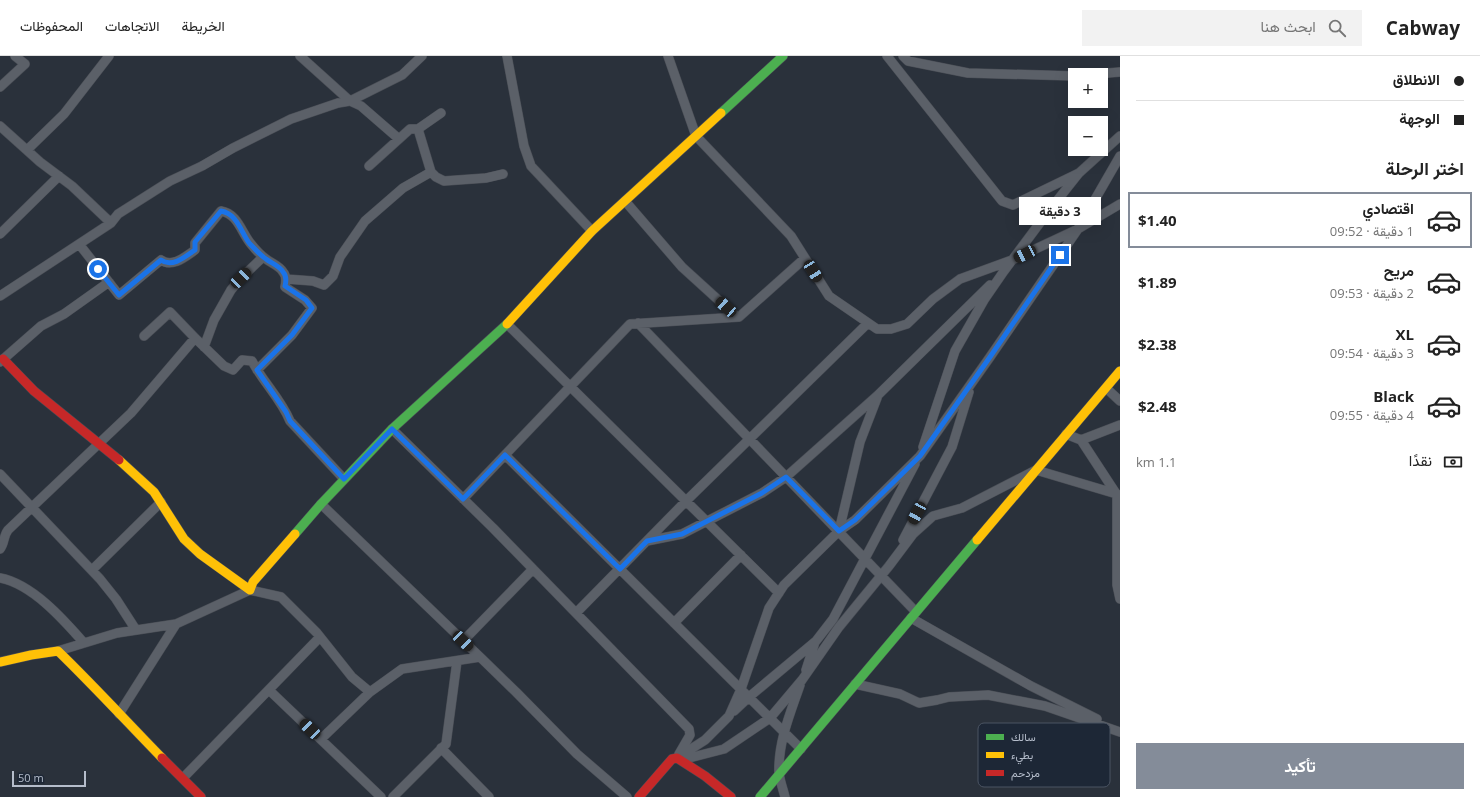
<!DOCTYPE html>
<html lang="ar">
<meta charset="utf-8">
<style>
:root{--surface:#fff;--page:#f2f2f2;--text:#222;--muted:#767676;--line:#e0e0e0;--accent:#848c99}
body{margin:0;font-family:"Open Sans",Vazirmatn,sans-serif;background:var(--page);color:var(--text);direction:rtl;height:100vh;display:flex;flex-direction:column;font-size:15px;white-space:nowrap}
*{box-sizing:border-box;margin:0}
p{font-size:13px;color:var(--muted)}
.icon{flex:none;width:22px;height:22px;fill:none;stroke:currentColor;stroke-width:2;stroke-linecap:round;stroke-linejoin:round}
.map{position:relative;flex:1;overflow:hidden;direction:ltr}
.panel{display:flex;flex-direction:column;background:var(--surface);width:360px}
.panel>*{flex:none}
.hud{display:grid;align-content:center;height:88px;padding:0 16px;background:var(--surface)}
.fabs{position:absolute;left:1068px;top:12px;display:grid;gap:8px}
.fabs a{display:grid;place-items:center;width:40px;height:40px;border-radius:0px;background:var(--surface);box-shadow:0 4px 16px #0002;font-size:20px}
.scale{position:absolute;left:12px;bottom:10px;width:74px;box-sizing:border-box;padding-left:4px;border:2px solid #b5bdcb;border-top:0;font-size:11px;line-height:14px;white-space:nowrap;color:#b5bdcb;-webkit-text-stroke:3px #1d2736;paint-order:stroke}
.end{position:absolute;width:18px;height:18px;margin:-9px;border:5px solid #1a73e8;background:#fff;box-shadow:0 0 0 2px #fff}
.from{border-radius:50%}
.bubble{position:absolute;height:28px;border-radius:0px;background:var(--surface);box-shadow:0 4px 16px #0002;font-size:13px;font-weight:700;line-height:28px;text-align:center;direction:rtl}
.car{position:absolute;width:12px;height:24px;margin:-12px -6px;border-radius:5px;box-shadow:0 0 3px 1px #0007;background:linear-gradient(#222 24%,#8ab4d8 0 40%,#222 0 76%,#8ab4d8 0 86%,#222 0)}
.hud b{display:flex;align-items:center;gap:14px;height:38px;font-size:15px}
.hud b+b{border-top:1px solid var(--line)}
.hud i{width:10px;height:10px;background:var(--text)}
ul{padding:0;list-style:none}
li{display:flex;align-items:center;gap:12px;height:56px;margin:0 8px 6px;padding:0 8px;border:2px solid transparent;border-radius:0px}
li div{flex:1}
li b{display:block;font-size:15px}
li em{font-style:normal;font-weight:700}
li.on{border-color:var(--accent)}
li>.icon{width:36px;height:36px;stroke-width:1.5}
h2{padding:0 16px;font-size:18px;line-height:48px}
.pay{display:flex;align-items:center;gap:10px;height:44px;padding:0 16px;font-size:15px}
.pay p{margin-inline-start:auto}
.primary-button{display:flex;gap:8px;margin-top:auto;padding:8px 16px}
.primary-button a{flex:1;height:46px;border-radius:0px;background:var(--accent);color:#fff;font-size:16px;font-weight:700;line-height:46px;text-align:center}
header{display:flex;align-items:center;gap:24px;box-sizing:border-box;height:56px;padding:0 20px;background:var(--surface);border-bottom:1px solid var(--line)}
header strong{font-size:19px}
nav{display:flex;gap:22px;margin-inline-start:auto;font-size:14px}
.search{width:280px;height:36px;background:var(--page);display:flex;align-items:center;gap:10px;box-sizing:border-box;padding:0 14px;border-radius:0px;color:var(--muted);font-size:15px}
main{display:flex;flex:1;min-height:0}
.map>svg:first-child{display:block}
.lines{fill:none;stroke-linecap:round;stroke-linejoin:round}
.street-casing{stroke:#494d55;stroke-width:10}
.fast-casing{stroke:#494d55;stroke-width:10}
.slow-casing{stroke:#494d55;stroke-width:10}
.jam-casing{stroke:#494d55;stroke-width:10}
.street{stroke:#5b6068;stroke-width:9}
.fast{stroke:#4caf50;stroke-width:9}
.slow{stroke:#ffc107;stroke-width:9}
.jam{stroke:#c62828;stroke-width:9}
.route{stroke:#1a73e8;stroke-width:5}
.key{fill:#1d2736;stroke:#4b5463;stroke-width:1}
.key-label{font-size:11px;fill:#b5bdcb}
</style>
<header>
<strong>Cabway</strong>
<div class="search"><svg class="icon" aria-label="search" viewBox="0 0 24 24"><circle cx="10" cy="10" r="6"/><path d="M15 15l6 6"/></svg>ابحث هنا</div>
<nav><a>الخريطة</a><a>الاتجاهات</a><a>المحفوظات</a></nav>
</header>
<main>
<section class="panel">
<div class="hud">
<b><i class="from"></i>الانطلاق</b>
<b><i></i>الوجهة</b>
</div>
<h2>اختر الرحلة</h2>
<ul>
<li class="on"><svg class="icon" aria-label="car" viewBox="0 0 24 24"><path d="M5 17H2v-5l4-1 3-4h7l3 4 3 1v5h-3M9 17h6M6 11h13"/><circle cx="7" cy="17" r="2"/><circle cx="17" cy="17" r="2"/></svg><div><b>اقتصادي</b><p>1 دقيقة · 09:52</p></div><em>$1.40</em></li>
<li><svg class="icon" aria-label="car" viewBox="0 0 24 24"><path d="M5 17H2v-5l4-1 3-4h7l3 4 3 1v5h-3M9 17h6M6 11h13"/><circle cx="7" cy="17" r="2"/><circle cx="17" cy="17" r="2"/></svg><div><b>مريح</b><p>2 دقيقة · 09:53</p></div><em>$1.89</em></li>
<li><svg class="icon" aria-label="car" viewBox="0 0 24 24"><path d="M5 17H2v-5l4-1 3-4h7l3 4 3 1v5h-3M9 17h6M6 11h13"/><circle cx="7" cy="17" r="2"/><circle cx="17" cy="17" r="2"/></svg><div><b>XL</b><p>3 دقيقة · 09:54</p></div><em>$2.38</em></li>
<li><svg class="icon" aria-label="car" viewBox="0 0 24 24"><path d="M5 17H2v-5l4-1 3-4h7l3 4 3 1v5h-3M9 17h6M6 11h13"/><circle cx="7" cy="17" r="2"/><circle cx="17" cy="17" r="2"/></svg><div><b>Black</b><p>4 دقيقة · 09:55</p></div><em>$2.48</em></li>
</ul>
<div class="pay"><svg class="icon" aria-label="cash" viewBox="0 0 24 24"><path d="M3 7h18v10H3z"/><circle cx="12" cy="12" r="2"/></svg>نقدًا<p>1.1 km</p></div>
<div class="primary-button"><a>تأكيد</a></div>
</section>
<div class="map">
<svg width="1120" height="741" viewBox="0 0 1120 741">
<rect width="100%" height="100%" fill="#2a313b"/>
<g class="lines">
<g class="street-casing">
<path id="street" d="M300,0L350,45L361,50L399,83
M507,0L524,90L531,110L592,175
M668,0L696,80L791,180L829,240L877,273H891L907,268L933,243L960,223L1012,204L1078,173L1120,148
M887,0L1002,145L1013,149L1079,117L1120,80
M903,0L908,5L968,17L1075,20
M1085,19L1120,16
M0,31L25,8L15,0
M0,70L40,106L72,130L111,167
M27,94L64,58L109,0
M369,110L410,73H418
M431,116L418,73L441,57
M625,145L682,211L737,261
M0,178L59,120
M79,188L119,239L161,204C172,212 185,201 195,194V187L221,155C238,158 241,176 251,188C255,193 260,199 266,203C271,207 280,210 283,216C287,220 286,226 285,231L305,244L312,252L292,279L257,314
M286,223L313,225L324,229L333,220L340,201L365,165L403,132L431,116L436,121L444,125L486,122L503,118
M0,240L111,167L118,158L170,125L202,110L233,92L291,63L338,47L350,45L402,19L422,0
M638,267L916,556
M507,268L779,537
M195,282L224,310L233,314L242,304L252,305C263,326 281,343 290,365L344,423
M204,291L214,264L231,234L241,222L263,201
M0,306L41,270L64,258L109,226
M1106,332L1120,345
M392,373L493,472L689,673L690,679L679,698
M1066,378L1081,384L1117,439V529L1120,543
M1081,384L1120,369
M923,391L955,295L984,244L1004,215L1048,156L1079,117
M505,399L801,693
M0,418L100,523L116,543L136,574
M463,443L630,268L739,261L805,202
M321,448L480,601
M839,475L860,386L877,342
M903,484L952,391L969,336
M647,485L682,478L762,437L786,421L878,339L990,229
M0,493C5,487 3,480 8,474L131,357L195,282L170,256L144,280
M92,514L161,446
M0,522C32,528 63,563 84,587
M576,557L686,445L868,267
M911,562L1031,630L1097,663
M674,567L741,499
M463,585L533,513
M58,595L117,577L176,568L250,534L281,541L317,577L352,621L370,636L402,613L480,601L516,636L577,698L627,741
M806,614L815,586
M855,628L900,638L919,647L937,644L949,641L988,639L1045,650L1120,676
M269,634L381,741
M734,655L749,641L816,585L833,563L915,408
M119,658L176,568
M321,683L370,636
M441,692L489,741
M677,702L705,684L729,660L741,633L769,552L784,529L839,475L855,464L920,400L990,301L1078,173L1120,100
M681,704L724,693L770,662L802,624L839,571L889,510L913,478L933,460L962,452L1036,414L1120,439
M183,722L320,581
M393,741L446,688L457,605
M785,741C783,733 780,725 779,717C778,686 790,658 800,629"/>
</g>
<g class="fast-casing">
<path id="fast" d="M721,57L783,0
M295,478L321,448L392,373L507,268
M760,741L977,484"/>
</g>
<g class="slow-casing">
<path id="slow" d="M507,268L592,175L721,57
M119,404L154,436L184,483L200,498L250,534L253,526L295,478
M977,484L1120,315
M0,606L31,599L58,595C94,630 127,666 162,702"/>
</g>
<g class="jam-casing">
<path id="jam" d="M3,303L34,335L119,404
M162,702L201,741
M639,741L672,703L677,702L705,720L731,741"/>
</g>
<use href="#street" class="street"/>
<use href="#fast" class="fast"/>
<use href="#slow" class="slow"/>
<use href="#jam" class="jam"/>
</g>
<g class="lines">
<path class="route" d="M98,213L119,239L161,204C172,212 185,201 195,194V186L221,155C238,158 241,177 250,188C255,193 260,199 266,203C271,207 280,210 283,216C287,220 286,226 285,230L306,244L312,252L292,279L257,314L286,356L290,365L344,423L392,373L463,443L505,399L620,513L647,485L682,478L762,437L786,421L839,475L855,464L920,400L990,301L1060,199"/>
</g>
<rect x="978" y="667" width="132" height="64" rx="6" class="key"/>
<rect x="986" y="678" width="18" height="6" fill="#4caf50"/>
<rect x="986" y="696" width="18" height="6" fill="#ffc107"/>
<rect x="986" y="714" width="18" height="6" fill="#c62828"/>
<g class="key-label">
<text x="1011" y="685">سالك</text>
<text x="1011" y="703">بطيء</text>
<text x="1011" y="721">مزدحم</text>
</g>
</svg>
<div class="fabs">
<a>+</a>
<a>−</a>
</div>
<div class="scale">50 m</div>
<i class="end from" style="left:98px;top:213px"></i>
<i class="end" style="left:1060px;top:199px"></i>
<div class="bubble" style="left:1019px;top:141px;width:82px">3 دقيقة</div>
<i class="car" style="left:1025px;top:198px;rotate:244deg"></i>
<i class="car" style="left:813px;top:215px;rotate:148deg"></i>
<i class="car" style="left:241px;top:222px;rotate:46deg"></i>
<i class="car" style="left:726px;top:251px;rotate:312deg"></i>
<i class="car" style="left:917px;top:457px;rotate:208deg"></i>
<i class="car" style="left:463px;top:585px;rotate:134deg"></i>
<i class="car" style="left:310px;top:673px;rotate:314deg"></i>
</div>
</main>
